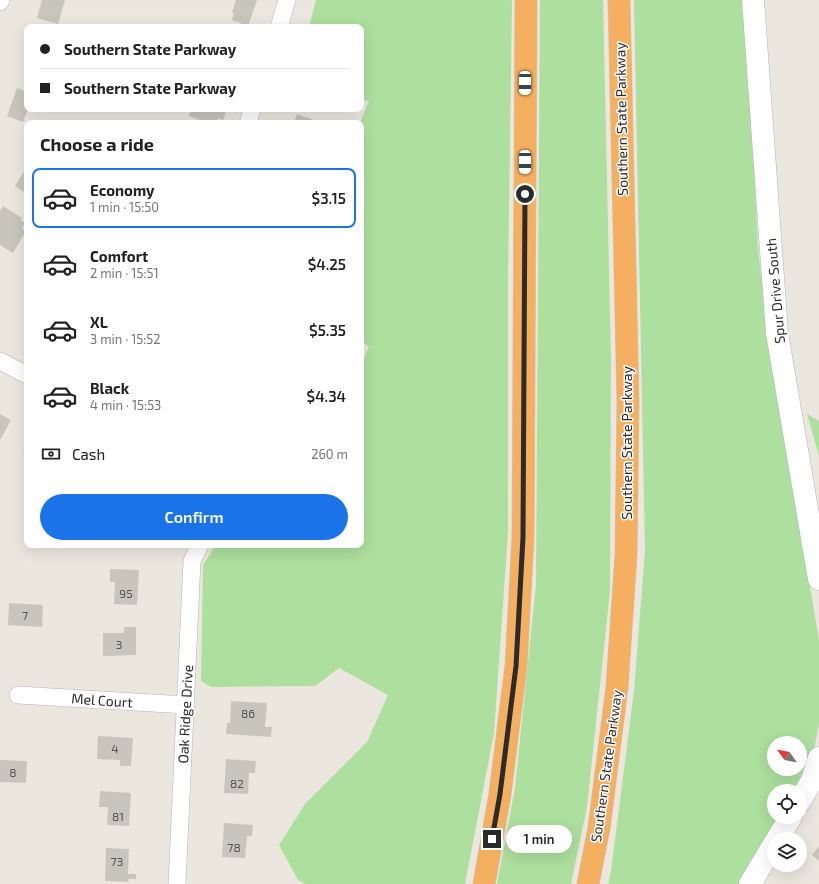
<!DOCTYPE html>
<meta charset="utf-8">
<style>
:root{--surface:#fff;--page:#f2f2f2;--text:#222;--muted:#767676;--line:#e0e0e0;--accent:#1a73e8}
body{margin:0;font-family:"Exo 2",sans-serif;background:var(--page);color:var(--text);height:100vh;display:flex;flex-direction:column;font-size:15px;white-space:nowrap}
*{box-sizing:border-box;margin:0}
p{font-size:13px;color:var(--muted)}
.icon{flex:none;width:22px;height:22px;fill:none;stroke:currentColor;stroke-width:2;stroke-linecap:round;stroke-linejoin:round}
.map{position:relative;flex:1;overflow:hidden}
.side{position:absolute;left:24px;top:120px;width:340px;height:428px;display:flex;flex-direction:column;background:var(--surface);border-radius:8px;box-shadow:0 4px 16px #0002}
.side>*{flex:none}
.top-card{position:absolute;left:24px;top:24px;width:340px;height:88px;border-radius:8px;box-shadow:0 4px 16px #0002;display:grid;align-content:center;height:88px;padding:0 16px;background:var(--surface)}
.needle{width:26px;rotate:303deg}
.controls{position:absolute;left:767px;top:736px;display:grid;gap:8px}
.controls a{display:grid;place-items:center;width:40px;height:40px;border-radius:50%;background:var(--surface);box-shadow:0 4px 16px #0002;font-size:20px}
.end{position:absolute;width:18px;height:18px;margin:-9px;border:5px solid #2b2b2b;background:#fff;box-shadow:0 0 0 2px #fff}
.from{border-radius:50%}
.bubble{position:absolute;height:28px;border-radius:14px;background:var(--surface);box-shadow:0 4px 16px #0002;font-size:13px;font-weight:600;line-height:28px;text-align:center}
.car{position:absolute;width:12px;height:24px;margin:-12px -6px;border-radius:5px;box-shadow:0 0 3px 1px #0007;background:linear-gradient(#fff 24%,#345 0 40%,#fff 0 76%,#345 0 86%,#fff 0)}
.top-card b{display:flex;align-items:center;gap:14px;height:38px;font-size:15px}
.top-card b+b{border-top:1px solid var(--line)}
.top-card i{width:10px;height:10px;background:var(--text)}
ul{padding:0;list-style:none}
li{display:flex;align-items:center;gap:12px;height:60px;margin:0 8px 6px;padding:0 8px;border:2px solid transparent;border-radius:8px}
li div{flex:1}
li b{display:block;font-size:15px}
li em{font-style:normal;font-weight:600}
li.active{border-color:var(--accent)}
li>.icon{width:36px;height:36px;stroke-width:1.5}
h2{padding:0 16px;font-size:18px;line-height:48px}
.pay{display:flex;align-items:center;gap:10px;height:44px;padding:0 16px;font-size:15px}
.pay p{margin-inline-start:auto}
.cta{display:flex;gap:8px;margin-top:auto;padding:8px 16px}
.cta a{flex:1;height:46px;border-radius:24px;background:var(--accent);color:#fff;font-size:16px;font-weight:600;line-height:46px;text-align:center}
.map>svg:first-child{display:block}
.green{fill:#addf9e;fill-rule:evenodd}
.building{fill:#c8c5bc}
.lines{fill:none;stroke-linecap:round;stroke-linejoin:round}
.minor-casing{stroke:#b1b3be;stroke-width:18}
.tertiary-casing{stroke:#b1b3be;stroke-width:23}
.motorway-casing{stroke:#c8c8c8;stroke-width:23}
.minor{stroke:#fff;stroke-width:17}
.tertiary{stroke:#fff;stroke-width:22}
.motorway{stroke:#f5af60;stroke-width:22}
.route{stroke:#2b2b2b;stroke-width:5}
.labels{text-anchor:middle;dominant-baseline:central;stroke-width:3;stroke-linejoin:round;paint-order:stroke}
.number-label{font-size:12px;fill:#52524f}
.street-label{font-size:14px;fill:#2b2b2b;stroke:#fff}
</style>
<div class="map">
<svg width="819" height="884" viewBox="0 0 819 884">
<rect width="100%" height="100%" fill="#ece7de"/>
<path class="green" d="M316,0H512L508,279V532L494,733L465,884H306L298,880L279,845L305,804L367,742L388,695L339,668L315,686L211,687L201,681L203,565L216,545H361V364L369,347L361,341L360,123L369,101L361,99V27H309Z
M540,0H603L611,360L610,591L587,807L571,884H497L515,788L536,584Z
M634,0H746L758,248L767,330L819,640V723L814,751L798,791H774V817H783L740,884H608L611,871L634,691L645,551ZM774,743H800V769H774Z
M807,414L819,421V456Z"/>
<path class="building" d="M42,0H65L58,24L37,18Z
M236,0H257L248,26L232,20L234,13L232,12Z
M17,88L27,92L28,109L23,122L7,116Z
M191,109H221L226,111L223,120L218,118L217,123H199L200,120L189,116Z
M297,114L314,120L312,123H294Z
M27,167V194L15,186Z
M3,206L22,218L21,220L25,223L22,228L26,231L13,253L0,245V211Z
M0,414L11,420L0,440Z
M27,444V452L23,451Z
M110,569L139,570L137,605L114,604L115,582H110Z
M9,603L43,605L42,627L8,625Z
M124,627H136V655L103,656V633H124Z
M231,701L267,703L265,727H272L271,737L226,734L227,723H230Z
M98,736L133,738L131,766H120V760L97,759Z
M226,759L256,761L255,773H249L248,794L224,793Z
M0,760L27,761L26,783L0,782Z
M100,791L131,793L129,826L107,825L108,807H99Z
M224,823L253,825L252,836H247L245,858L222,857Z
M819,846V861L812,855Z
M106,848L129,849L128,874H136V879H129L128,882L105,881Z"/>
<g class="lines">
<g class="minor-casing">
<path id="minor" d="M0,2L1,0
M279,27L287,0
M248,123L252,109
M0,361L27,375
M18,695L186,705
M177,884L192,561L200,545"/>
</g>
<g class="tertiary-casing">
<path id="tertiary" d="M753,0L777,333L819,579
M800,801L812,780L819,758
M777,839L791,817
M750,884L774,844"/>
</g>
<g class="motorway-casing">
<path id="motorway" d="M484,884L500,794L516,666L523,537L526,0
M588,884L599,828L617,687L626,555L628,402L619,0"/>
</g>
<use href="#minor" class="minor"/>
<use href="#tertiary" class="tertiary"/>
<use href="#motorway" class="motorway"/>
</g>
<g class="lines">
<path class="route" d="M492,839L500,794L516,666L523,537L525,194"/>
</g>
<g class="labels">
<g class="number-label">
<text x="126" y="593">95</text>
<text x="25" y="615">7</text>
<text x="119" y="644">3</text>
<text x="248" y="713">86</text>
<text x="115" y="748">4</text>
<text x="13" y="772">8</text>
<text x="237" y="783">82</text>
<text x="118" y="816">81</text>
<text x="234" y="847">78</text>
<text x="117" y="861">73</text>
</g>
<g class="street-label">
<text transform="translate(621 119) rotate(-91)">Southern State Parkway</text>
<text transform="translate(775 291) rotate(-95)">Spur Drive South</text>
<text transform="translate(626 443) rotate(-90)">Southern State Parkway</text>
<text transform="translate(102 700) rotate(4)">Mel Court</text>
<text transform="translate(185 714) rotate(-87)">Oak Ridge Drive</text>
<text transform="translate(606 766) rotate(-82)">Southern State Parkway</text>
</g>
</g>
</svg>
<div class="controls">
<a><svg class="needle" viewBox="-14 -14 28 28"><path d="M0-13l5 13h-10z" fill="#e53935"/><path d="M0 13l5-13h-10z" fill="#767676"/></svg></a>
<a><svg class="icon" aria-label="locate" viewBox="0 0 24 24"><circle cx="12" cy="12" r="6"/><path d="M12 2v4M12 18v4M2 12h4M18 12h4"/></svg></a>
<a><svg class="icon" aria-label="layers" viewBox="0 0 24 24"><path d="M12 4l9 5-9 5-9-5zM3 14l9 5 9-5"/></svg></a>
</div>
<i class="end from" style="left:525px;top:194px"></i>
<i class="end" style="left:492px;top:839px"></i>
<div class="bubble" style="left:506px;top:825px;width:66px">1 min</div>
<i class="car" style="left:525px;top:83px;rotate:180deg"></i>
<i class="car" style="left:525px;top:162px;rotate:180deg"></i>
<div class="top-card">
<b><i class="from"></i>Southern State Parkway</b>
<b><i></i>Southern State Parkway</b>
</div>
<section class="side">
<h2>Choose a ride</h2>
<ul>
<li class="active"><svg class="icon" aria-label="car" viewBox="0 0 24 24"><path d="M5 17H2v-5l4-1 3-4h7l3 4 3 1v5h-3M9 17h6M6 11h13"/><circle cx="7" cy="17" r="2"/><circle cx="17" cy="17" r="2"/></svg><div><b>Economy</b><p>1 min · 15:50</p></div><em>$3.15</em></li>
<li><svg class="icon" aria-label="car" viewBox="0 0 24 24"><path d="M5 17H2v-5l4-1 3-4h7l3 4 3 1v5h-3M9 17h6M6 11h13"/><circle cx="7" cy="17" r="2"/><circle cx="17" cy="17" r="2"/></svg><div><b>Comfort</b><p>2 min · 15:51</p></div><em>$4.25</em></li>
<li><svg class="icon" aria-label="car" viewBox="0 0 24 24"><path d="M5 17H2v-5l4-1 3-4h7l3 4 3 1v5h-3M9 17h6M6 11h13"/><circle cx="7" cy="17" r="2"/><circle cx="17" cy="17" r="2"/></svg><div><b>XL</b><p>3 min · 15:52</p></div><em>$5.35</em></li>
<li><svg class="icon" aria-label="car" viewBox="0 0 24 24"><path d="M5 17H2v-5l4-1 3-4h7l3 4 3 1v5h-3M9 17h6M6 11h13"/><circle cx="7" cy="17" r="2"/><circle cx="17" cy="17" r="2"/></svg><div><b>Black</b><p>4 min · 15:53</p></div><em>$4.34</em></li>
</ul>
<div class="pay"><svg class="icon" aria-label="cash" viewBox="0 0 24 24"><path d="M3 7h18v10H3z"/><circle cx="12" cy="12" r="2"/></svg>Cash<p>260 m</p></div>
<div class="cta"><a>Confirm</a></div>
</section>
</div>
